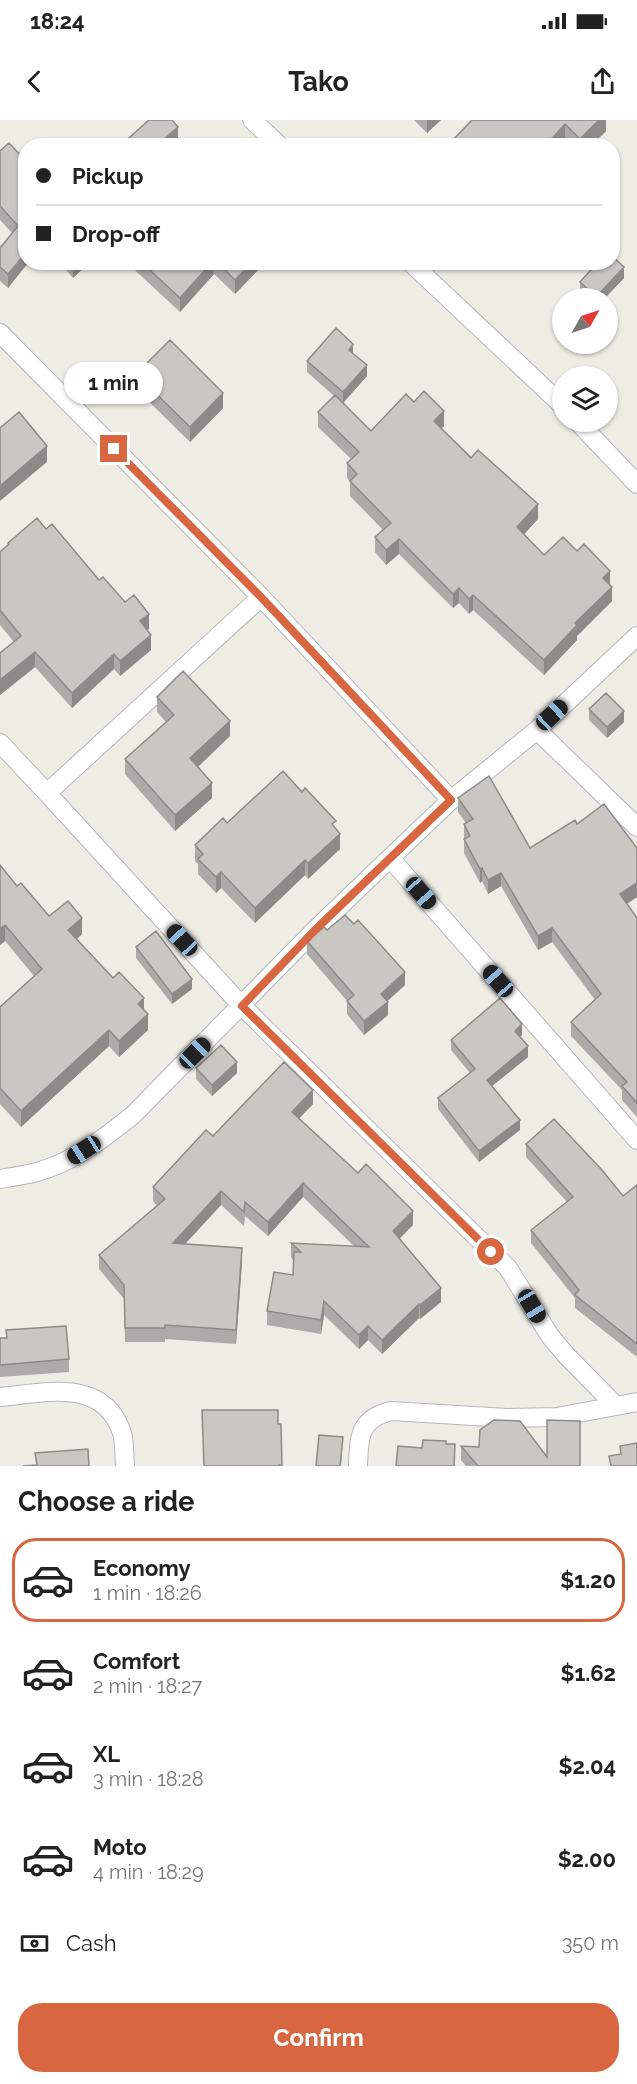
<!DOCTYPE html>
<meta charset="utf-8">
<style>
:root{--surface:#fff;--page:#f6f6f6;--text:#222;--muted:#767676;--line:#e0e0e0;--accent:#d86640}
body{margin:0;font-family:Raleway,sans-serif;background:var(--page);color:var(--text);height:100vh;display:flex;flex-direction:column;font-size:22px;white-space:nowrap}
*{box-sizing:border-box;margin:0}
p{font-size:20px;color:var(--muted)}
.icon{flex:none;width:33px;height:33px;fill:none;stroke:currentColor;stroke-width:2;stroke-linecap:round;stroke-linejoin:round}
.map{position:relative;height:1346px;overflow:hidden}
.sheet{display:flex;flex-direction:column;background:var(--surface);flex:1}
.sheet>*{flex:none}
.hud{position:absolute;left:18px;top:18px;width:602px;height:132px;border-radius:24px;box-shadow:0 2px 4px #0004;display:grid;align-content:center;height:132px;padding:0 18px;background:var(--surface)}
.needle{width:39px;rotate:51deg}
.tools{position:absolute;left:552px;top:168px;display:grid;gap:12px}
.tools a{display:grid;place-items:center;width:66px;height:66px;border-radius:50%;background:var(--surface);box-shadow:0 2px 4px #0004;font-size:30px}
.end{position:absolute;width:27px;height:27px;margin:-14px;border:8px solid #d86640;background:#fff;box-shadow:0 0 0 3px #fff}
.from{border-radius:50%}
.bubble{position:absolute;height:42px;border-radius:21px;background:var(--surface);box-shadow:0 2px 4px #0004;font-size:20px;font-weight:700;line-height:42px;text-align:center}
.car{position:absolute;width:18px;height:36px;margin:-18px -9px;border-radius:8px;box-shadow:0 0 4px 2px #0007;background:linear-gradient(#222 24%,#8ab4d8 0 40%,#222 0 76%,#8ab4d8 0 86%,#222 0)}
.hud b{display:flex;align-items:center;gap:21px;height:57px;font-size:22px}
.hud b+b{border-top:2px solid var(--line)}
.hud i{width:15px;height:15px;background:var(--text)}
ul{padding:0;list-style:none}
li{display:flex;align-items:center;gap:18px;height:84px;margin:0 12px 9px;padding:0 6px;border:3px solid transparent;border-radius:24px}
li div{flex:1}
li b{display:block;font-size:22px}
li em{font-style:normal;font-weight:700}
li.active{border-color:var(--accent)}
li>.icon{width:54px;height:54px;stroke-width:1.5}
h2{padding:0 18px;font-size:27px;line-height:72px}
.pay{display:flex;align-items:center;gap:15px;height:66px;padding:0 18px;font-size:22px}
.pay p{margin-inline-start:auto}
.cta{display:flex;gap:12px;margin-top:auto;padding:12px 18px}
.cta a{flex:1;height:69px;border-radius:24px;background:var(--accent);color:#fff;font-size:24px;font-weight:700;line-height:69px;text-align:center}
.status{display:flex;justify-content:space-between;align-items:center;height:42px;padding:0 30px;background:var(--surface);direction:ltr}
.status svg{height:16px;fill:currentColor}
header{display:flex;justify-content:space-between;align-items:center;height:78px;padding:0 18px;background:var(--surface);font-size:27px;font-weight:700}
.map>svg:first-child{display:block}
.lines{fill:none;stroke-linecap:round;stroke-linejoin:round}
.street-casing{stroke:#b5b6ba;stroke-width:20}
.street{stroke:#fff;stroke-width:18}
.wall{fill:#adaba7}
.shaded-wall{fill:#8d8b88}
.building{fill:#c9c7c2;stroke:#8d8b88;stroke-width:1.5}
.route{stroke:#d86640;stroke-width:8}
</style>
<div class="status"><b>18:24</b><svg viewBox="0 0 49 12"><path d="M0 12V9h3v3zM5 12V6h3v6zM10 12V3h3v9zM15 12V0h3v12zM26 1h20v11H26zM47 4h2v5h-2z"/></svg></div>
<header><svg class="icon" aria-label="back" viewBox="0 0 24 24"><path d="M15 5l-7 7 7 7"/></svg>Tako<svg class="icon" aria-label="share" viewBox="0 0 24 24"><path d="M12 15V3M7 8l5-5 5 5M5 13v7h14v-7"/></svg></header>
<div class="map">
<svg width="637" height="1346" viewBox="0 0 637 1346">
<rect width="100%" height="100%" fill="#edede5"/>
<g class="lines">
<g class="street-casing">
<path id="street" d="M252,0L280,26
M410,142L562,285
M0,213L261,477L451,680
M578,302L637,364
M261,477L47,673L242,886L508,1148L550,1216L566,1235L616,1286L637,1282
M537,610L637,707
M0,623L47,673
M390,738L637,1020
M0,1059C12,1057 25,1055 37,1052C74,1042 104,1018 133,995L316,809L390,738L451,680L537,610L637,516
M0,1277C45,1273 104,1257 122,1313C125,1323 124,1336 125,1346
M358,1346C359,1316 359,1299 391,1291L507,1298L557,1297L616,1286"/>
</g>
<use href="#street" class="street"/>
</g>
<path class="wall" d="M414,0H441L427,13Z
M472,0H606V11L591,26H568L565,23Z
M0,31L26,142L8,168L0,161V128L12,113L0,100Z
M59,142H90L73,158Z
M126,142H261V147L235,174L214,154L180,192Z
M624,158L605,178H586L580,172V162Z
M353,234L367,256L343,283L371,311L414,282L444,306L441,308L538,399L524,414L544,435L610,465L612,481L577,516V520L544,555L473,490L469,494L459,483L453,488L399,434L386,445L375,432V417L383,410L350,376V362L347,358V343L351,339L318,307V292L334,276L307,252V241Z
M136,254L223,288L190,322L136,269Z
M46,409L99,460L125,482L149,509L147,511L151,530L120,556L114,549L72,588L35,547L0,575V533L14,522L0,505V432L8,426V423Z
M157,577L230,616L198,647L212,678L175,711L125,654V639L166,602L157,592Z
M589,589L624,602L607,618L589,600Z
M458,678L530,728L577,704L637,728V777L627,784L637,798V997L622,980V970L571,916V902L595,880L552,822L538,830L501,766L488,774L482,761L480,763L464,733V704L466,703L458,692Z
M227,703L336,709L340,729L308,759L305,755L255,803L221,768L216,773L198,754V744L195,741V725Z
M0,745L17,766L49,796L82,814L77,819L144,890L148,910L119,937L109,926L21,1007L0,984V887L34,856L5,821L0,825Z
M327,810L405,865L387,881L388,895L364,915L347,894V881L307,834V821Z
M136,827L192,869L172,884L136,838Z
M522,915L520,917L528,937L492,966L520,1010L479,1042L438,989V978L470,953L451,930V920Z
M196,948L237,953L212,976L196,959Z
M313,984L299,998L413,1105L399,1119L441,1182L420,1199L419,1198L382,1234L368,1220L359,1229L324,1195L321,1214L267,1205V1191L293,1155V1140L291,1137V1123L354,1126L303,1077L268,1116L245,1096L244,1106L221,1085L185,1124L242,1142L236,1224L165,1219V1222H125L124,1179L99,1149V1135L157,1086L153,1081V1067L213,1016Z
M526,1024L623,1076L637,1065V1237L575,1188V1178L531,1123V1110L567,1082L526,1037Z
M6,1210L69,1239V1252L0,1257V1218H6Z
M461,1326L547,1336L580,1346H466L461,1340Z"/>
<path class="shaded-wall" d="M427,0H441L427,13Z
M599,0H606V11L591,26H580V19Z
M565,4V23L562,26H545Z
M178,7V20L172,26H156Z
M26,133V142H29L8,168V154Z
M75,142H90L73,158V144Z
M212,142H214V154L180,192V178Z
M252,142H261V147L235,174V160Z
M624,147V158L605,178H596V177Z
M353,224V235L349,230Z
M367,245V256L343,283V272Z
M223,273V288L190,322V307Z
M444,291V306L434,316V301Z
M47,326V342L0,381V366Z
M538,384V399L517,422V407Z
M399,419V434L386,445V430Z
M610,451V466L603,458Z
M612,467V481L577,516V520L544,555V540L575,503Z
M459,468V483L453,488V474Z
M473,475V490L469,494V479Z
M149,494V509L140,516V501Z
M151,515V530L120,556V541Z
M35,532V547L0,575V560Z
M114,534V549L72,588V573Z
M624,591V602L607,618V607Z
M230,601V616L190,654V638Z
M212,663V678L175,711V695Z
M340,714V729L308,759V743Z
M305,740V755L255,803V788Z
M482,748V761L480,763V749Z
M221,752V768L216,773V757Z
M501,753V766L488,774V760Z
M637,763V777L620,788V774Z
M82,798V814L68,826V810Z
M5,805V821L0,825V809Z
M552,808V822L538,830V816Z
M405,852V865L381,887V874Z
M192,859V869L172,884V874Z
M144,878V894L138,884Z
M388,882V895L364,915V901Z
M148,894V910L119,937V921Z
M522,904V915L515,921V911Z
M109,910V926L21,1007V991Z
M528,926V937L487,970V960Z
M237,942V953L212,976V965Z
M313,970V984L292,1006V992Z
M520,1000V1010L479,1042V1031Z
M303,1063V1077L268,1116V1102Z
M221,1071V1085L173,1137V1123Z
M413,1091V1105L393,1125V1111Z
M242,1128V1142L236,1224V1210Z
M441,1168V1182L420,1199V1185Z
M324,1181V1195L321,1214V1200Z
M419,1184V1198L382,1234V1220Z
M368,1206V1220L359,1229V1215Z
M343,1317L341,1346H340Z"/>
<path class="building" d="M149,0H172L178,7L156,26H120Z
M472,0H599L580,19L565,4L545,26H447Z
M9,23L26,41V133L8,154L0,147V128L18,106L0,86V31Z
M612,136L624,147L596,177L580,162L598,142H612Z
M141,142H212L180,178Z
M217,142H252L235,160Z
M336,208L353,224L349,230L367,245L343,272L307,241Z
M170,220L223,273L190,307L136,254Z
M424,271L444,291L434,301L471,338L478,330L538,384L517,407L544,435L563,417L577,431L584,424L610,451L603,458L612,467L575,503L577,505L544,540L473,475L469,479L459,468L453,474L399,419L386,430L375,417L391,403L350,361L357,354L347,343L359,332L318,292L335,275L371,311L406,274L414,282Z
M19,292L47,326L0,366V308Z
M37,398L46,409L52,404L99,460L103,457L125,482L134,475L149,494L140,501L151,515L120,541L114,534L72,573L35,532L0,560V533L21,516L0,490V432L9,424L8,423Z
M183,551L230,601L190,638L212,663L175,695L125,639L174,595L157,577Z
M606,573L624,591L607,607L589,589Z
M283,651L302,672L305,668L336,701L332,704L340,714L308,743L305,740L255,788L221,752L216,757L198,739L203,734L195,725L223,698L227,703Z
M489,656L530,728L575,700L577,704L604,684L637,728V763L620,774L637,798V983L622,966L627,962L571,902L601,874L552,808L538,816L501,753L488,760L482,748L480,749L464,719L470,716L464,704L473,699L458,678Z
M0,745L17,766L21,763L49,796L68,781L82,798L68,810L113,858L119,852L144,878L138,884L148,894L119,921L109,910L21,991L0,968V887L42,849L5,805L0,809Z
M345,795L354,804L358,800L405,852L381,874L388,882L364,901L347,881L354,875L307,821L324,807L327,810Z
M156,811L192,859L172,874L136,827Z
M500,878L522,904L515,911L528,926L487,960L520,1000L479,1031L438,978L475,949L451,920Z
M221,925L237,942L212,965L196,948Z
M284,942L313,970L292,992L358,1053L366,1044L413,1091L393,1111L441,1168L420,1185L419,1184L382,1220L368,1206L359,1215L324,1181L321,1200L267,1191L274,1152L293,1155L294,1132H301L291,1123L369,1127L303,1063L268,1102L245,1082L244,1092L221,1071L173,1123L242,1128L236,1210L165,1205V1208H125L124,1165L99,1135L165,1079L153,1067L206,1010L213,1016Z
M554,999L602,1050L623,1076L637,1065V1224L575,1175L579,1170L531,1110L573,1077L526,1024Z
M66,1206L69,1239L0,1245V1218H7L6,1210Z
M202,1290H278V1304H281L282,1345H279V1346H204Z
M494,1300L520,1301L547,1337V1300L580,1301V1346H478L461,1326L479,1327L480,1310Z
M319,1315L343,1317L340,1346H316Z
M423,1320L446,1321V1324H455L454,1346H396L398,1326L422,1328Z
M637,1323V1346H611L609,1336L621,1334L620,1326Z
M88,1329L89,1346H23L37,1345L35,1333Z"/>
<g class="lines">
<path class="route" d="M114,329L261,477L451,680L316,809L242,886L491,1132"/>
</g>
</svg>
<div class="tools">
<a><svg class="needle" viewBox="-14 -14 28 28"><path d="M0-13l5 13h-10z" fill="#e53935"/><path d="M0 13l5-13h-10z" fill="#767676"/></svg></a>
<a><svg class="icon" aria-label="layers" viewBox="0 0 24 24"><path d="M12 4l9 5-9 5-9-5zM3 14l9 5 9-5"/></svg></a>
</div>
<i class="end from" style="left:491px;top:1132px"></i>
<i class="end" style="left:114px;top:329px"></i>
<div class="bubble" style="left:64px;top:242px;width:99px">1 min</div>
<i class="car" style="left:552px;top:595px;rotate:47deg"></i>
<i class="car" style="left:421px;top:773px;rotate:139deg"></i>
<i class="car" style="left:182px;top:820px;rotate:317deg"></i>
<i class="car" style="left:498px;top:861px;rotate:319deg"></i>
<i class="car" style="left:195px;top:933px;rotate:45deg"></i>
<i class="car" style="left:84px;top:1030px;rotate:238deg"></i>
<i class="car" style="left:532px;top:1186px;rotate:149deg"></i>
<div class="hud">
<b><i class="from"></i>Pickup</b>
<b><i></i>Drop-off</b>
</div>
</div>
<section class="sheet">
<h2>Choose a ride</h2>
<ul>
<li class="active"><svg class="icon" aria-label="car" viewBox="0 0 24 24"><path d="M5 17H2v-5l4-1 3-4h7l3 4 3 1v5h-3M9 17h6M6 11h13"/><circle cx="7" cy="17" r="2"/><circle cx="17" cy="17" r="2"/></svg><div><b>Economy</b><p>1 min · 18:26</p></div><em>$1.20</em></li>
<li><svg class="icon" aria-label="car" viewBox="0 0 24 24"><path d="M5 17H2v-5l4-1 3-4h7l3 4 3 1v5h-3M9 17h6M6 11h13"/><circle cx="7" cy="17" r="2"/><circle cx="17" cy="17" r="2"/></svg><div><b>Comfort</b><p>2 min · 18:27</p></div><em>$1.62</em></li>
<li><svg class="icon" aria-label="car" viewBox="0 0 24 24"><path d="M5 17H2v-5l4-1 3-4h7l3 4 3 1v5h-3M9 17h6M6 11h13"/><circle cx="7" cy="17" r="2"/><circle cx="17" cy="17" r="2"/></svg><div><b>XL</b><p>3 min · 18:28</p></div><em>$2.04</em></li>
<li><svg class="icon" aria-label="car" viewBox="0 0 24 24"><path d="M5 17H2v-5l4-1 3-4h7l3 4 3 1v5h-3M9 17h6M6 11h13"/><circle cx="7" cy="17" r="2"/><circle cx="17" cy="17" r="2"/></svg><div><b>Moto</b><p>4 min · 18:29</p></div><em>$2.00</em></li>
</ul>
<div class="pay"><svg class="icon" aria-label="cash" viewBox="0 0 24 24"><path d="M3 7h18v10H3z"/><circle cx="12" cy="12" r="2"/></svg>Cash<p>350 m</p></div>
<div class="cta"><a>Confirm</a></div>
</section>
